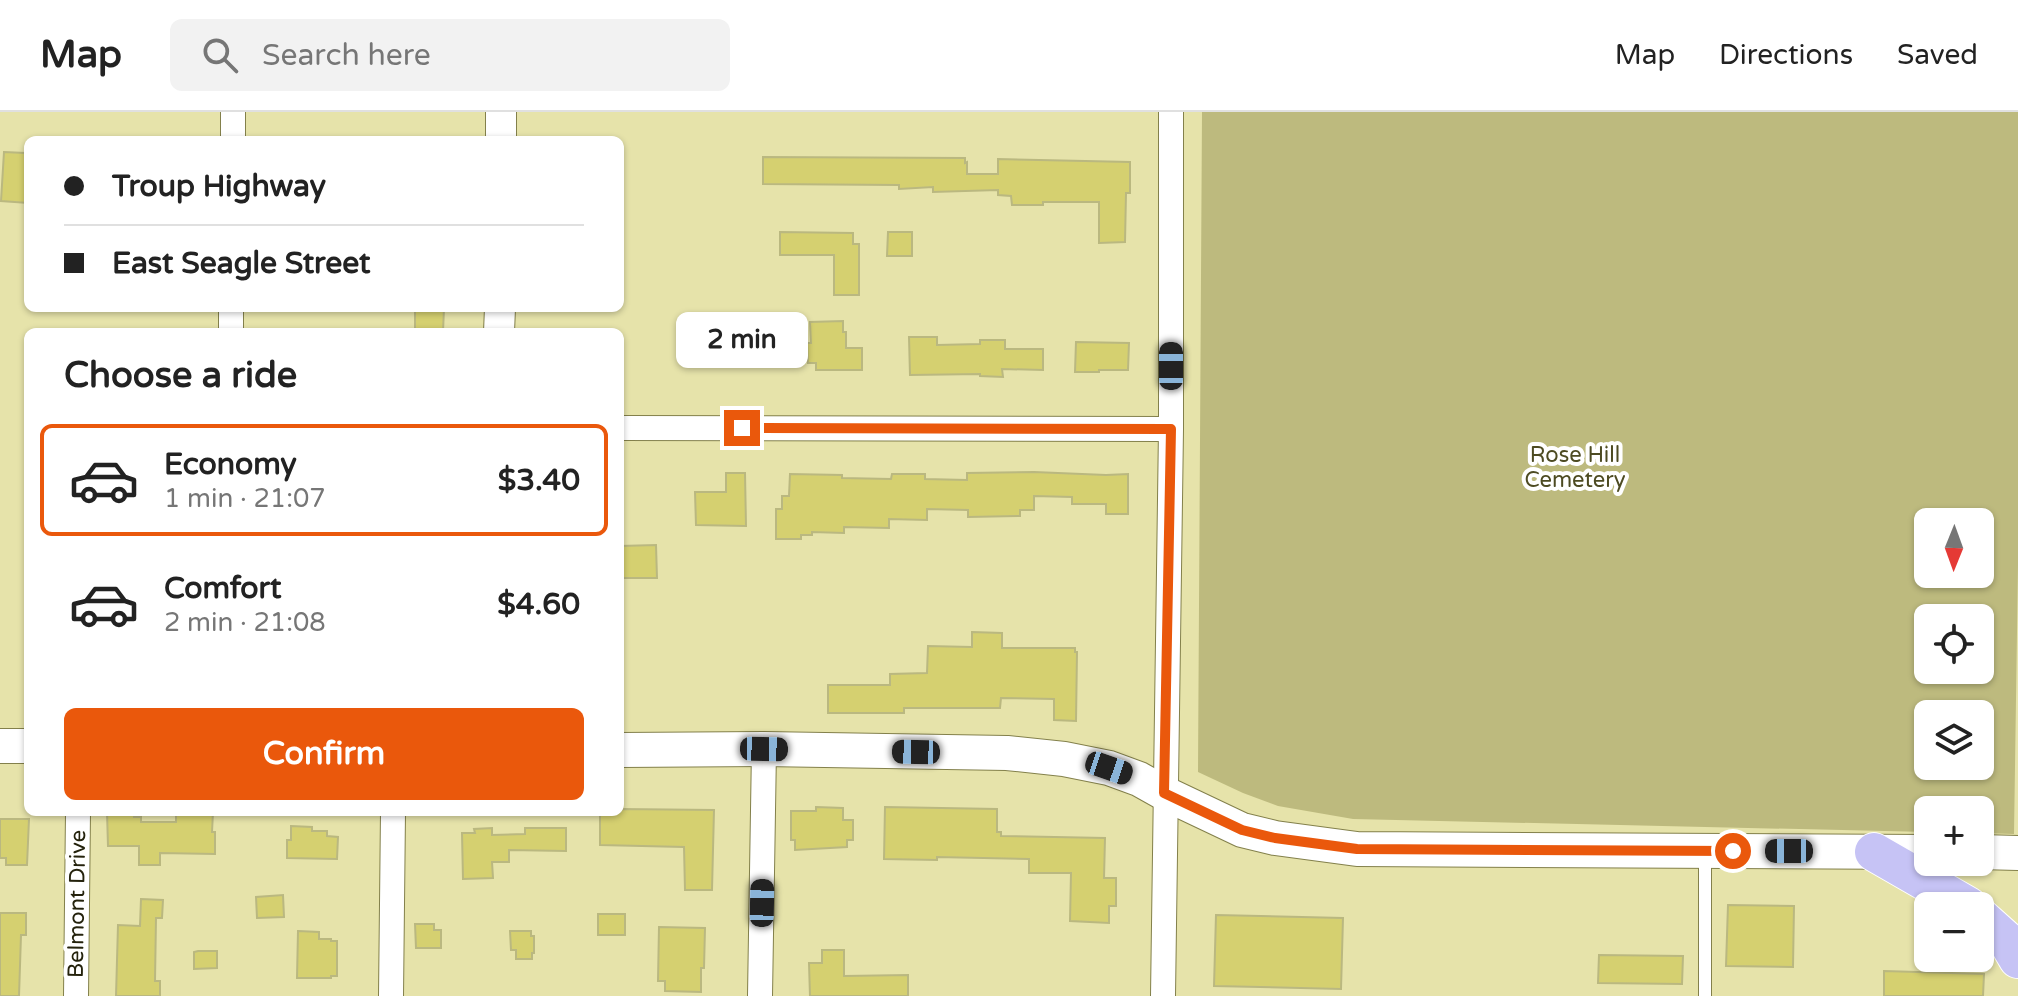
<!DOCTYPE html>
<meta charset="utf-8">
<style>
:root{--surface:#fff;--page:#f2f2f2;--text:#222;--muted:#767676;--line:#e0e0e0;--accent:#ea580c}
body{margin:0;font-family:"Varela Round",sans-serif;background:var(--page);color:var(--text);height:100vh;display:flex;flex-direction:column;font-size:30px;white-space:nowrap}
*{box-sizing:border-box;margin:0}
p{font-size:26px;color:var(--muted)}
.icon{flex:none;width:44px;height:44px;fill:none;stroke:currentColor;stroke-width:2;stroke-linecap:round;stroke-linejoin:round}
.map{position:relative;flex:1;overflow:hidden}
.details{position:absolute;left:24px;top:216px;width:600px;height:488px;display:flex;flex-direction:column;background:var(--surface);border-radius:12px;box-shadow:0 2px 6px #0004}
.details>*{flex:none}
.hud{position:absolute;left:24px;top:24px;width:600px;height:176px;border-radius:12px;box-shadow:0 2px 6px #0004;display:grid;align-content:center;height:176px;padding:0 40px;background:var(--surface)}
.needle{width:52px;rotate:181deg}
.tools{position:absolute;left:1914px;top:396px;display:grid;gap:16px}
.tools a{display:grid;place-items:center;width:80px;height:80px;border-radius:12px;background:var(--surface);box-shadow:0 2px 6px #0004;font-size:40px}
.end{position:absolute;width:36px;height:36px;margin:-18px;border:10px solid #ea580c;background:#fff;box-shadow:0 0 0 4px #fff}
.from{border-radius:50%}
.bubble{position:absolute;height:56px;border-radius:12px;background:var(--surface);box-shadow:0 2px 6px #0004;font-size:26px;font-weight:700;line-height:56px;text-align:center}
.car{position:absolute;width:24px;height:48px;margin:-24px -12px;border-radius:10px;box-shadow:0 0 6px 2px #0007;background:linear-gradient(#222 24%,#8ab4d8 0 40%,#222 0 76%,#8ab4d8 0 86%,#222 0)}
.hud b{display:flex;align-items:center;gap:28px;height:76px;font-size:30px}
.hud b+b{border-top:2px solid var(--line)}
.hud i{width:20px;height:20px;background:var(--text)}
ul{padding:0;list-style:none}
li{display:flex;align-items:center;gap:24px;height:112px;margin:0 16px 12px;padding:0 24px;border:4px solid transparent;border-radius:12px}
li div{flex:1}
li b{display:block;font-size:30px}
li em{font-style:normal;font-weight:700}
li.on{border-color:var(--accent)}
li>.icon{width:72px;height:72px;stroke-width:1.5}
h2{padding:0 40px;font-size:36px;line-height:96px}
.cta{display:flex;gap:16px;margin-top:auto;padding:16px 40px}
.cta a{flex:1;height:92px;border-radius:12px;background:var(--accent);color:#fff;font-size:32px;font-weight:700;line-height:92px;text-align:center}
header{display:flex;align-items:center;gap:48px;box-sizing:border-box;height:112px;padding:0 40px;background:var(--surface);border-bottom:2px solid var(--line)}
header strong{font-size:38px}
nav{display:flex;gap:44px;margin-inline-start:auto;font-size:28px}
.search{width:560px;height:72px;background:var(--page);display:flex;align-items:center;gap:20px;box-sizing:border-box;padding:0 28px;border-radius:12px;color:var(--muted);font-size:30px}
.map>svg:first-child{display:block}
.green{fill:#bdba7e;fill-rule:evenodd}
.building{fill:#d5d070;stroke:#bab880;stroke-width:2}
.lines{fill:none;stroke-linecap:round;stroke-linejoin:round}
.service-casing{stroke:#83804b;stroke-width:14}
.minor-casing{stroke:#83804b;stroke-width:26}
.tertiary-casing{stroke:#83804b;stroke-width:32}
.secondary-casing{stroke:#83804b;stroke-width:36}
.primary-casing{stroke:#fff;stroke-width:40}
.service{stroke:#fff;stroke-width:12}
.minor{stroke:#fff;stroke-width:24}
.tertiary{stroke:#fff;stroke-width:30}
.secondary{stroke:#fff;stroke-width:34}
.primary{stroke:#c6c3f5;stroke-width:38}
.route{stroke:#ea580c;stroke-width:10}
.labels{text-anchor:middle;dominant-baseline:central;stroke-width:8;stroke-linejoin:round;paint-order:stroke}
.park-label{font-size:22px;fill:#4d4b22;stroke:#fff}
.street-label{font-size:22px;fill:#24220c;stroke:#fff}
</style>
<header>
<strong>Map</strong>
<div class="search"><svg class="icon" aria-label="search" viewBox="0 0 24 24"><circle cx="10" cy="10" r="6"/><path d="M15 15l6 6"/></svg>Search here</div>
<nav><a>Map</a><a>Directions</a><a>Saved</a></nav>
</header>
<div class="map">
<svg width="2018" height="884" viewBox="0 0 2018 884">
<rect width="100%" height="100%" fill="#e6e3aa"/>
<path class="green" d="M1202,0H2018V453L2014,722L1980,721V698H1928V720L1353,707L1278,694L1243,681L1198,660ZM1928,410H1980V462H1928ZM1928,506H1980V558H1928ZM1928,602H1980V654H1928Z"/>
<path class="building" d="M4,40L25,41V47H28V91L1,89Z
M763,45L965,46V51L967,50V62H998V47L1130,50V81H1126L1125,130L1099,131V90H1043V93H1012L1011,84L998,83V78L933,80V75L899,77V73L763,72Z
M780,120L853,121V132H859V183H834V143H780Z
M888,120H912V144H887Z
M415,196H444L443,220H415Z
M843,209V220H846V236H862V258H816V251H808L807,231H811L810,210Z
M909,225H937V233L980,232V228H1005V237H1043V258L1002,257L1003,265L980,264V262L910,263Z
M1076,230L1129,231L1128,258H1099V260H1075Z
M1034,360L1106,363L1128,362V402H1106V392H1072V385L1034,384V398H1020V404L968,405V398L927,397V408L889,407V416L844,415V421L812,420V423H801V427H776V397H782V384H789L790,362L842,363V366L891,367L892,362H925V367L967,368V361Z
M726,361H745L746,414L696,413L695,380H726Z
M656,433L657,466H620V434Z
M972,520L1002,521V536H1075V540H1077L1076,609L1054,608V587L1001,586L1000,596H904V601H828V573H890V562L927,561L928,534L972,535Z
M816,695L843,696V708H853V728H847V735L795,738V728H791V699H816Z
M885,695L997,697V720H1001V724L1105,726L1104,766H1116V794H1109V811L1070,809L1071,761H1029V747L937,745V748L884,747Z
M620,697L714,698L712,778H685L684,735L600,733V700H620Z
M107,700H134V705H141V710H176V700H213L212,720H215V742L160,741V753H139V734H108Z
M0,707H29L27,753H6V746H0Z
M291,714L312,715V719H327V724L338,725L337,747L287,746V728H291Z
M492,716V723L525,722V716H566V739L509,738V750H492L493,766L463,767L462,721H475L474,717Z
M283,783L284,805L257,806L256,785Z
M141,787L163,788L162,806H156L155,869H160V884H116L118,813L140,814Z
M1728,793L1794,794L1793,855L1726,854Z
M0,801H26V823H21L19,884H0Z
M598,802H625V823H598Z
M1216,803L1343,806L1341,877L1214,874Z
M415,812H434V818H441V836H416Z
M659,815L705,816L704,856H701V880L665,879V869H658Z
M298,819L319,820V827H331V829H337V864H331V866H297Z
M510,819H531V824H534V841H532V847H516V838H511Z
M822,838H844V864L908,863V884H810L809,851H822Z
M198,839H217V856L194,857V840Z
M1599,843L1683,844L1682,872L1598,871Z
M1884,859L1984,862L1983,884H1884Z"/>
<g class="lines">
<g class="service-casing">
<path id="service" d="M1705,739V884"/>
</g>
<g class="minor-casing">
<path id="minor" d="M233,28V0
M231,220V196
M620,316L1171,317
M76,884L78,700
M391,884L393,700
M760,884L764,637
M1163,884L1171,317V0"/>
</g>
<g class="tertiary-casing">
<path id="tertiary" d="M501,28V0
M499,220L500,196"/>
</g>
<g class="secondary-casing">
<path id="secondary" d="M0,634H28
M620,638L764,637L1007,641L1064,647L1109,656L1139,667L1164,681L1242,718L1275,726L1357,737L1928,740
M1980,740L2018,741"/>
</g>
<g class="primary-casing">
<path id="primary" d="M1874,740L1968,794
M1980,805L2008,830L2018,847"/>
</g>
<use href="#service" class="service"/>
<use href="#minor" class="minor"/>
<use href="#tertiary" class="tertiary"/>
<use href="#secondary" class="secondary"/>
<use href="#primary" class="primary"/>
</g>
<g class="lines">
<path class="route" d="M742,316L1171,317L1164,681L1242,718L1275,726L1357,737L1733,739"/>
</g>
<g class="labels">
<g class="park-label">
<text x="1575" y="343">Rose Hill<tspan x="1575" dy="25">Cemetery</tspan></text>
</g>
<g class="street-label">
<text transform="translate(77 792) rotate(-89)">Belmont Drive</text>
</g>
</g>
</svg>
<div class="tools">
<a><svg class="needle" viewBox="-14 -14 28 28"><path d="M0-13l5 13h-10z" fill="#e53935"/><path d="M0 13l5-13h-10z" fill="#767676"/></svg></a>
<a><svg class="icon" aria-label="locate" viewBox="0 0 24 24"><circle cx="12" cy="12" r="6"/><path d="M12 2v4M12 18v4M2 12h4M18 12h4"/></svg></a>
<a><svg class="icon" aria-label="layers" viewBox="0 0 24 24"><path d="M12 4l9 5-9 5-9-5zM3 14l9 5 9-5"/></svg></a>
<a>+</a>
<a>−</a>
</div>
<i class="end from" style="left:1733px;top:739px"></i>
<i class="end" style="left:742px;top:316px"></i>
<div class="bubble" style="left:676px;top:200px;width:132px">2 min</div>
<i class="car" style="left:1171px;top:254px;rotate:0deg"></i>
<i class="car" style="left:764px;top:637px;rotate:91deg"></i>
<i class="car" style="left:916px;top:640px;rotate:271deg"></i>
<i class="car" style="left:1109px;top:656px;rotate:109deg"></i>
<i class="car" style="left:1789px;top:739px;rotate:270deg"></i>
<i class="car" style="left:762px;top:791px;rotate:1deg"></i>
<div class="hud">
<b><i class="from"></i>Troup Highway</b>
<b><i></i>East Seagle Street</b>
</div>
<section class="details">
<h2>Choose a ride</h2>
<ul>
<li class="on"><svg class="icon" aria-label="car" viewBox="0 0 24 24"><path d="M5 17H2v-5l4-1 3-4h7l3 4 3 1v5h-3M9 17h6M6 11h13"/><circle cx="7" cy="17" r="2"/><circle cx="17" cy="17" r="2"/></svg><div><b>Economy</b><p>1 min · 21:07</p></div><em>$3.40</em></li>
<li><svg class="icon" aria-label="car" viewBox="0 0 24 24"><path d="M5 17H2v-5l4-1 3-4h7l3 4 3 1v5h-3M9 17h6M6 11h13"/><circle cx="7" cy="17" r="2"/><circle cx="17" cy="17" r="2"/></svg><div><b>Comfort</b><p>2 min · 21:08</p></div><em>$4.60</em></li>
</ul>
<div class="cta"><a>Confirm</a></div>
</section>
</div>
